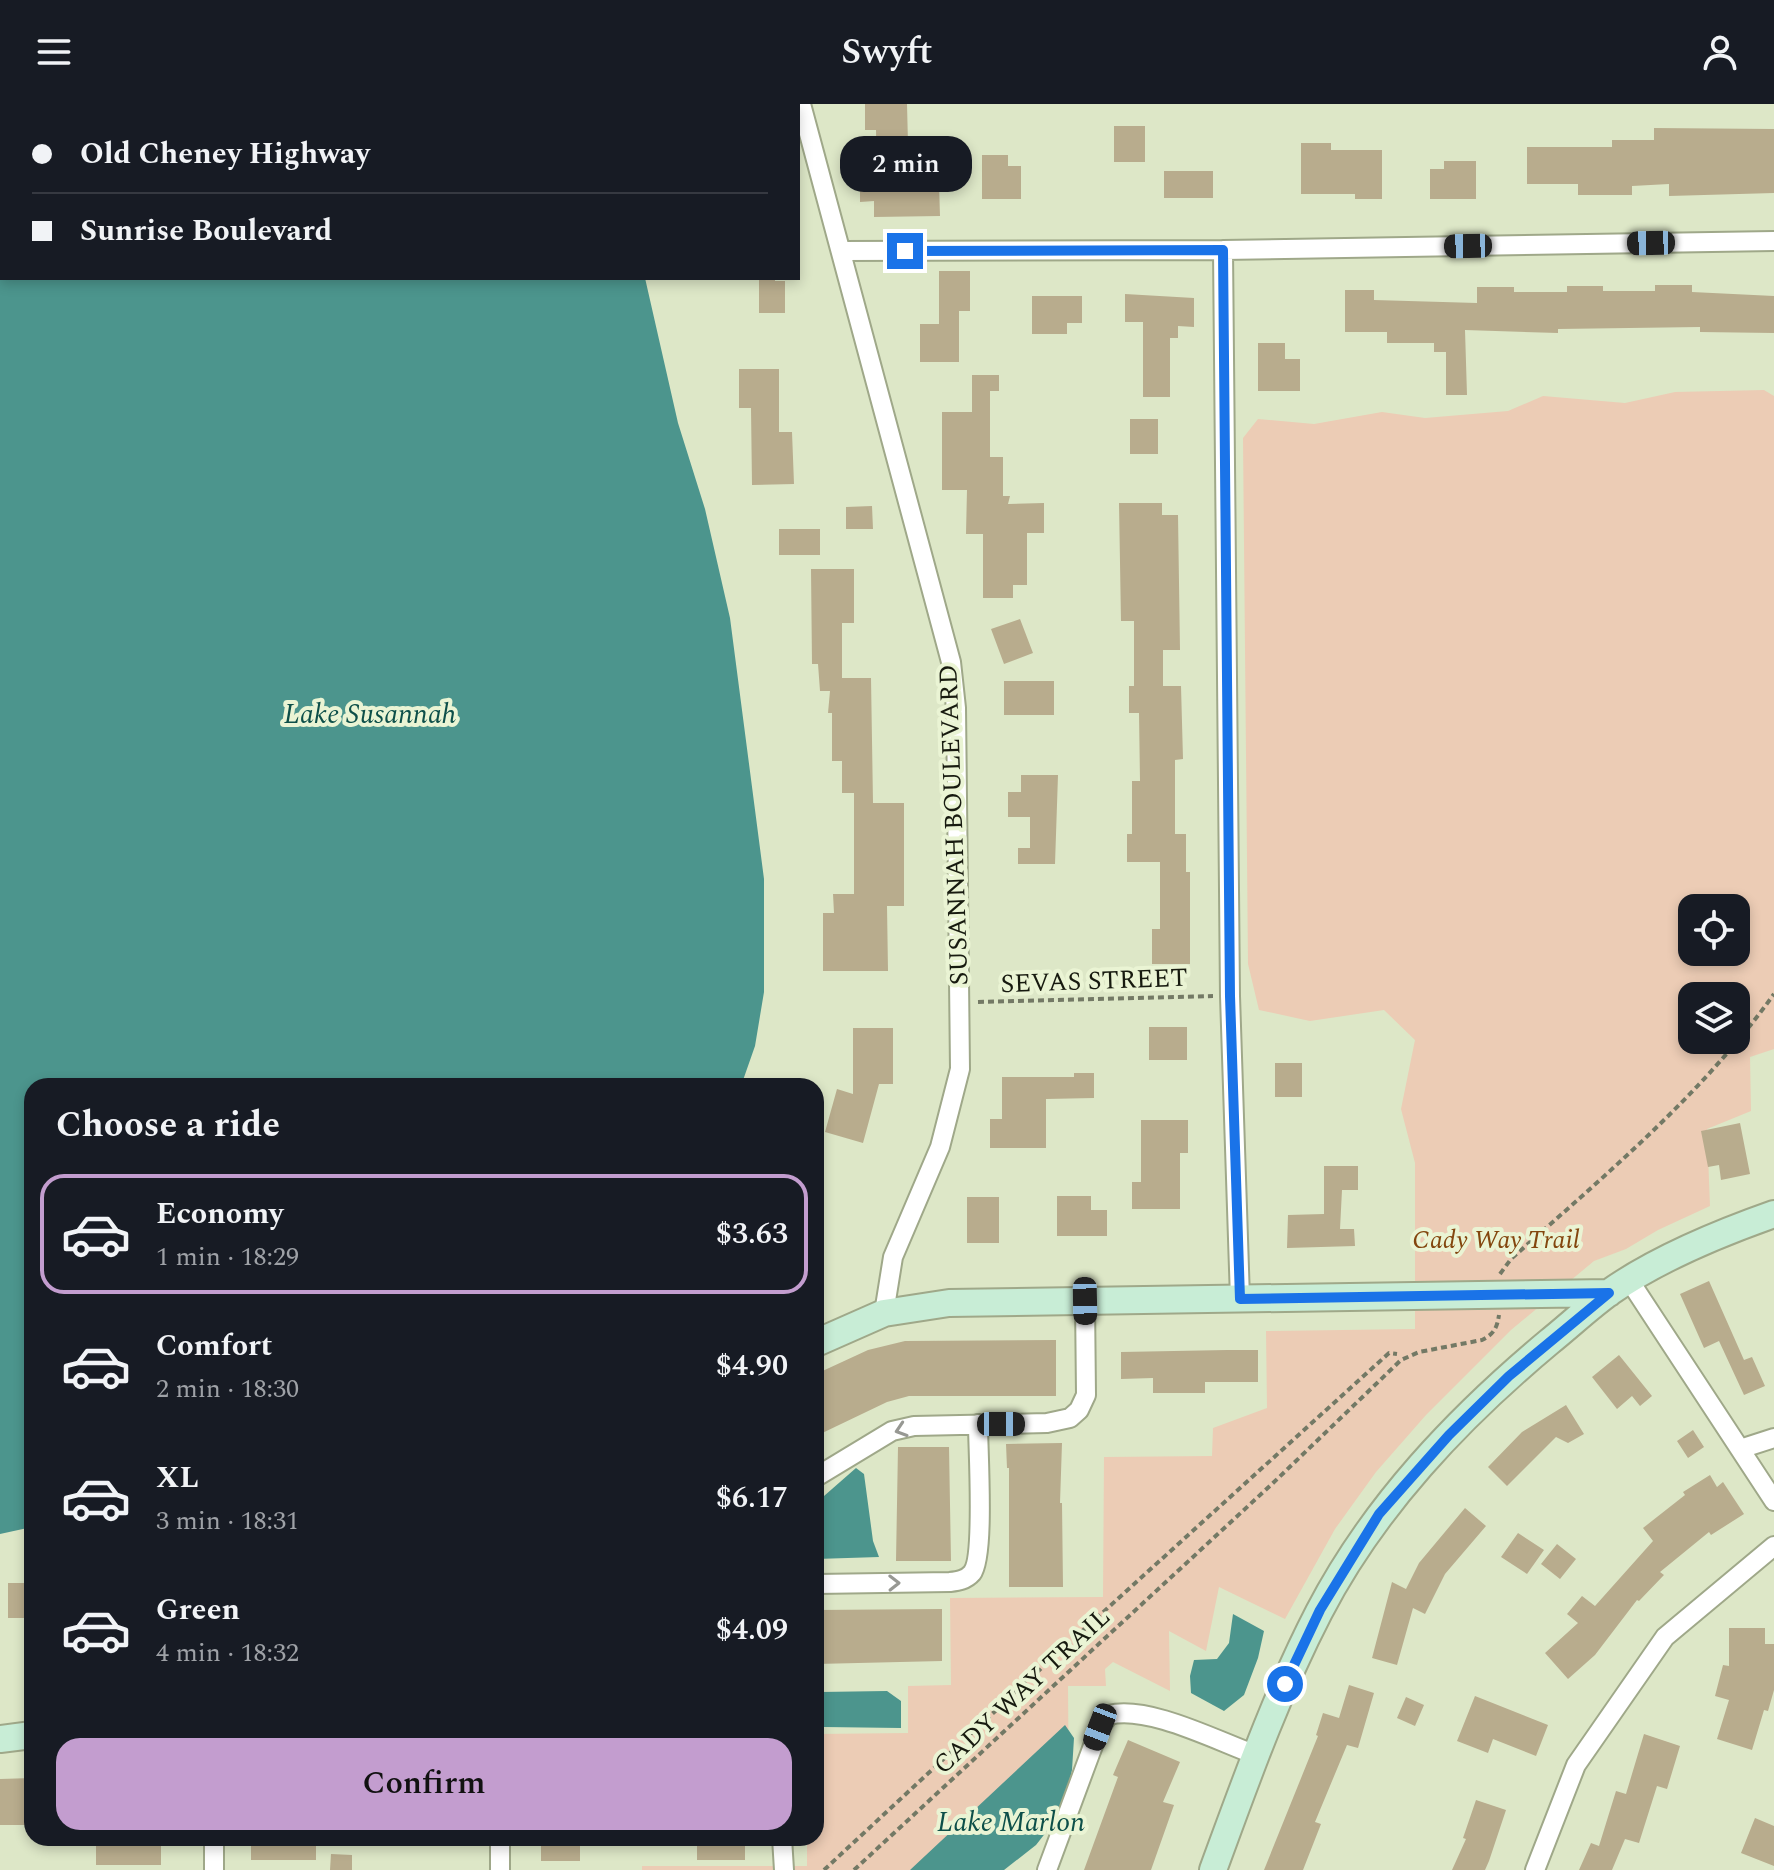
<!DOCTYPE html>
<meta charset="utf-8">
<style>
:root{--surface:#171b24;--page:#20242c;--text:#f1f3f6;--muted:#9ea1a6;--line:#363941;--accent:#c39dcf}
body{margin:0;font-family:Spectral,serif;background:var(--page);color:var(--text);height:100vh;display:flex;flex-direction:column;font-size:30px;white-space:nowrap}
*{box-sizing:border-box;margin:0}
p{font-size:26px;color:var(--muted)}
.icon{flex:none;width:44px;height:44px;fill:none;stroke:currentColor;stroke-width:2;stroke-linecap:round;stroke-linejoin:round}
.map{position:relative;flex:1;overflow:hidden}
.drawer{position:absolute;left:24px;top:974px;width:800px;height:768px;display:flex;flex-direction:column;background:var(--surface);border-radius:24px;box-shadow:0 4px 12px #0003}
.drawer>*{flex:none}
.guide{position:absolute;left:0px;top:0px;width:800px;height:176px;box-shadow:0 4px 12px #0003;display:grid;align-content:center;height:176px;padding:0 32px;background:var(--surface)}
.tools{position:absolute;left:1678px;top:790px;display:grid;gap:16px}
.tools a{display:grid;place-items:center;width:72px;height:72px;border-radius:16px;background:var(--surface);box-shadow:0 4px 12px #0003;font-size:40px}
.end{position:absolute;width:36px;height:36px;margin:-18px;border:10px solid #1a73e8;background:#fff;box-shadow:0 0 0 4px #fff}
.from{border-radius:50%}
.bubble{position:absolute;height:56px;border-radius:24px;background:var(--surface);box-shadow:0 4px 12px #0003;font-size:26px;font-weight:600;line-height:56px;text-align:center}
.car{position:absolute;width:24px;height:48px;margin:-24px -12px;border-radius:10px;box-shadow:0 0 6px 2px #0007;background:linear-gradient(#222 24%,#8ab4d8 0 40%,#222 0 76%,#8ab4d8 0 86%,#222 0)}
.guide b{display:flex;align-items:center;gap:28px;height:76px;font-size:30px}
.guide b+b{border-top:2px solid var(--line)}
.guide i{width:20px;height:20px;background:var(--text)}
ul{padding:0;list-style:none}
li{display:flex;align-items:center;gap:24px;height:120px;margin:0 16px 12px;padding:0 16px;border:4px solid transparent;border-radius:24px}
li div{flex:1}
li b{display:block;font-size:30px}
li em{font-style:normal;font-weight:600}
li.selected{border-color:var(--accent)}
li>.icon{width:72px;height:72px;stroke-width:1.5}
h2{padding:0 32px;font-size:36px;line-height:96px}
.button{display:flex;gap:16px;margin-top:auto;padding:16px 32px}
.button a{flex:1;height:92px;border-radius:24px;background:var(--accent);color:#111;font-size:32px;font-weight:600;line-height:92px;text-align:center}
header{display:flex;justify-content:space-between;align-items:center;height:104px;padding:0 32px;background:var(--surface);font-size:36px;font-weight:600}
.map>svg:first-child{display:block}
.green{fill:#ecccb5;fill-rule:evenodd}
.water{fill:#4c958d}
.building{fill:#b8ac8d}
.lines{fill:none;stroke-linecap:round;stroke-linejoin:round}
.street-casing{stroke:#9fa889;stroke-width:22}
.secondary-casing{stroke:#9fa889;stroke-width:30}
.path{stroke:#737965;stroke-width:4;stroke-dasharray:6 4;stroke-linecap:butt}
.street{stroke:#fff;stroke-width:18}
.secondary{stroke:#c8edd6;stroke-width:26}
.oneway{stroke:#979893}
.route{stroke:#1a73e8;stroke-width:10}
.labels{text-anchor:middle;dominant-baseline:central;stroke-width:8;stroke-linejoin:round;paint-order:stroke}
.street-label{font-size:26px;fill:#171a0f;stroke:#eaf4d4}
.park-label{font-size:26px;font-style:italic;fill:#83460e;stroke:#eaf4d4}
.water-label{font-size:28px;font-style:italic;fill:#0d4f49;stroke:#eaf4d4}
</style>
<header><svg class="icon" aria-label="menu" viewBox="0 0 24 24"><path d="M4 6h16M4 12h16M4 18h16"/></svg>Swyft<svg class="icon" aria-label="person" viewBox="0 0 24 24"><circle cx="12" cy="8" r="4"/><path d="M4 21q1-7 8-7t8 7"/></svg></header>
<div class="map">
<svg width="1774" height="1766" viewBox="0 0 1774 1766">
<rect width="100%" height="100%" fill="#dde7c7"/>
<path class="green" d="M1764,286L1774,292V945L1750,953L1751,1007L1707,1025L1710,1102L1658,1126L1626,1145L1594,1157L1511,1226L1426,1311L1376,1368L1335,1425L1285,1515L1219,1483L1206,1547L1169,1527L1170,1587L1113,1558L1105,1565L1106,1582H1068L1069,1709L954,1722V1766H642V1762H807V1734H816V1630L908,1629V1582L951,1581L950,1494L1103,1493L1104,1353L1212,1352L1213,1324L1267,1304L1266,1227L1415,1225V1059L1401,1005L1415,936L1384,906L1310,917L1259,906L1248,860L1243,334L1258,315L1314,320L1382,308L1425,314L1508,307L1543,292L1625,299L1675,288ZM1692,804H1736V848H1692ZM1692,892H1736V936H1692Z"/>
<path class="water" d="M0,0H620L621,2H2V174H645L678,319L705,405L730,514L764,775V888L755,942L741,982H32V1423L0,1430Z
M856,1364L864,1370L873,1437L879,1453L816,1455V1399Z
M1233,1510L1264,1527L1258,1554L1244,1591L1224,1607L1191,1589L1190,1572L1194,1556L1217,1555L1229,1539Z
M887,1587L901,1597V1624L824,1623L816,1597L820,1588Z
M1065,1621L1074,1634L1072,1666L1066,1694L1054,1718L1036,1741L1004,1766H910Z"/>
<path class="building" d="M865,0H907L909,80H939L940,112L874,113V97L860,98V70H877L876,26H865Z
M1114,22H1145V58H1114Z
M1654,24L1774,25V89L1669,92V80L1632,82V91H1578V80H1527V43H1612V36H1654Z
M1301,39H1331V46H1382V95H1355V90H1301Z
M982,51H1008V62H1021V95H982Z
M1444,57H1476V95H1430V65H1444Z
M1164,67H1213V94H1164Z
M939,167H970V207H959V258H920V220H939Z
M759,174H775V177H785V209H759Z
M1655,181H1692V188L1774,192V229L1700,228V223L1558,225V229L1465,226L1467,291H1446V248H1434V239H1387V228H1345V186H1374V196L1477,199V183H1514V188H1567V182H1603V187H1655Z
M1125,190L1194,194V223L1178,222V234H1170V293H1143V218H1125Z
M1032,192H1082V219H1067V230H1032Z
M1258,239H1285V255H1300V287H1258Z
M739,265H779V328H792L794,380L752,381L751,304H739Z
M972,271H999V287H990V353H1003V392H1010L1008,400L1044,399V429H1027V481H1013V494H983V430H966L967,386H942V308H972Z
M1130,315H1158V350H1130Z
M1119,399H1162V411H1178L1180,546H1163V582H1181L1183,655L1175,656V730H1186V768H1190V860H1152V825H1160V758H1127V730H1132V677H1140L1139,609H1129V582H1134V517H1121Z
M872,402L873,425H846V403Z
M779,425H820V451H779Z
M811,465H854V519H842V574H871L873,699H904V802H887L888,867H823V809H834L833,790H854V689H842V657H832V609H828L830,587H820L818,560H812Z
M1020,515L1033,549L1004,560L991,525Z
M1004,577H1054V611H1004Z
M1021,671H1058L1055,760H1018V744H1030V713H1008V688H1021Z
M1149,923H1187V956H1149Z
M853,924H893V980H879L863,1039L825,1028L837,985L853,990Z
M1275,959H1302V993H1275Z
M1074,969H1094V994L1046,995V1044H990V1015H1002V973H1074Z
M1141,1016H1188V1049H1180V1105H1132V1078H1141Z
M1740,1019L1750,1070L1721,1076L1719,1061L1708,1063L1701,1027Z
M1324,1062H1358V1086H1342L1340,1125H1354L1355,1142L1287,1144L1288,1111L1324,1110Z
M1057,1092H1091V1106H1107V1132H1057Z
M967,1093H999V1139H967Z
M1709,1177L1744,1256L1752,1253L1765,1282L1744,1291L1719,1237L1704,1244L1680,1190Z
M1056,1236V1292H909L887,1298L816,1332V1270L868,1246L905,1237Z
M1227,1246H1258V1278H1205V1289H1153V1274L1121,1275V1248Z
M1619,1251L1652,1292L1640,1302L1632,1292L1617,1305L1592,1273Z
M1566,1301L1584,1330L1568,1339L1556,1333L1507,1382L1488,1363L1522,1328Z
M1693,1326L1704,1343L1688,1354L1677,1337Z
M1062,1339L1060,1399H1062L1063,1483H1009V1364H1007L1006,1340Z
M898,1343H949L951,1457H896Z
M1710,1371L1717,1383L1723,1378L1744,1410L1711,1431L1709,1428L1660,1468L1664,1471L1639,1497L1637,1496L1595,1551L1568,1575L1545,1549L1578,1519L1567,1510L1582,1492L1595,1502L1653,1437L1643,1424L1685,1391L1683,1388Z
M1465,1404L1486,1422L1445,1470L1425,1510L1413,1504L1397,1561L1372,1554L1392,1478L1406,1485L1419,1459Z
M1518,1429L1544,1446L1527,1470L1501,1453Z
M1557,1440L1576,1455L1560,1475L1541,1460Z
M8,1479H32V1514H8Z
M942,1505V1557L816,1560V1506Z
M1729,1524H1765V1540H1774V1586L1768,1607L1764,1606L1752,1646L1717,1635L1729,1596L1715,1592L1723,1561L1729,1562Z
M1349,1581L1374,1589L1358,1644L1347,1641L1315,1718L1321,1720L1303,1766H1264L1318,1632L1316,1631L1323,1609L1339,1614Z
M1475,1592L1548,1621L1536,1652L1493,1635L1488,1649L1457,1637Z
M1406,1593L1424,1601L1415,1622L1397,1614Z
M1644,1630L1680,1642L1667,1685L1657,1682L1639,1739L1625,1735L1612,1766H1579L1591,1739L1599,1742L1616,1687L1626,1690Z
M1128,1636L1180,1658L1163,1698L1174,1701L1151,1766H1084L1118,1673L1113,1671Z
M32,1674V1721H0V1675Z
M1476,1696L1506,1706L1489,1757L1485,1766H1452L1466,1735L1463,1734Z
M1755,1714L1774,1722V1762L1741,1749Z
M96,1734H161V1761H96Z
M251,1734H297V1737H316V1756H251Z
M541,1734H580V1757H541Z
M697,1734H745V1756H697Z
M331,1750L352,1751V1766H330Z"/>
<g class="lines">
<g class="street-casing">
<path id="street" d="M801,0L951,558L956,604L960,965L940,1043L893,1153L884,1209
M1223,146L1230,892L1240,1195
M841,147L1223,146L1774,137
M1629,1176L1774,1397
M1740,1345L1774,1334
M816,1373L892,1327L914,1322L1047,1319L1070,1314L1079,1306L1086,1291L1085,1197
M816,1480L950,1478C958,1477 966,1476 972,1469C985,1453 978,1346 978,1320
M782,1734L784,1766
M214,1766V1734
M500,1766V1734
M1047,1766L1100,1623L1109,1611C1148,1601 1217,1637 1256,1651
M1535,1766L1576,1661L1665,1533L1774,1442"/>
</g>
<g class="secondary-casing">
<path id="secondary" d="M816,1239L884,1209L949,1199L1609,1189
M0,1635L32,1631
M1213,1766C1245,1679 1276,1591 1319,1508C1374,1402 1458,1314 1549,1238C1569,1222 1589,1203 1610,1188C1657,1155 1720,1129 1774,1110"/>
</g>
<path class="path" d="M978,898L1213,892
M1500,1170L1511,1155C1604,1072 1701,992 1774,890
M824,1766L1047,1559L1389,1249L1397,1250
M854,1766L1272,1380L1401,1256L1419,1248L1482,1236C1494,1230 1497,1224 1499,1211"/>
<use href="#street" class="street"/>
<use href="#secondary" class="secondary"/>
</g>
<defs><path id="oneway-chevron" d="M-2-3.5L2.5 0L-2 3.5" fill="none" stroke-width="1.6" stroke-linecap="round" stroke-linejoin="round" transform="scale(2)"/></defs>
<g class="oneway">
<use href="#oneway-chevron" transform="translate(901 1326) rotate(162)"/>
<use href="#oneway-chevron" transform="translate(894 1479) rotate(-1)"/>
</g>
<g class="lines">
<path class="route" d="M905,147L1223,146L1230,892L1240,1195L1609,1189L1509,1272L1449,1331L1379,1410L1320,1506L1285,1580"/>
</g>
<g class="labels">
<g class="street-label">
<text transform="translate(954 721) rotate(-92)">SUSANNAH BOULEVARD</text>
<text transform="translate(1094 877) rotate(-2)">SEVAS STREET</text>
<text transform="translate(1022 1587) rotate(-43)">CADY WAY TRAIL</text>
</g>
<g class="park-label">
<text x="1496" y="1136">Cady Way Trail</text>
</g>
<g class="water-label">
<text x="370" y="610">Lake Susannah</text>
<text x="1011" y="1718">Lake Marlon</text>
</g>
</g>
</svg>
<div class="tools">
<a><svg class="icon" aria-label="locate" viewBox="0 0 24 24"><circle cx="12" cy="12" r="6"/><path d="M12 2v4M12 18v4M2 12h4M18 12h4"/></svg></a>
<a><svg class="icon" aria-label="layers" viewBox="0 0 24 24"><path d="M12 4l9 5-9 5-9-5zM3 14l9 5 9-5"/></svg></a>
</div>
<i class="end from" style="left:1285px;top:1580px"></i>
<i class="end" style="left:905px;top:147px"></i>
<div class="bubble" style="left:840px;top:32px;width:132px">2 min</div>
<i class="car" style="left:1651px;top:139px;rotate:269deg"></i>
<i class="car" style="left:1468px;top:142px;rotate:269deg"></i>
<i class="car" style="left:1085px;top:1197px;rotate:179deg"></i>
<i class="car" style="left:1001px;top:1320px;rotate:90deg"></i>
<i class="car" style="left:1100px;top:1623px;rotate:201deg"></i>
<div class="guide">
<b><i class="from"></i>Old Cheney Highway</b>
<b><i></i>Sunrise Boulevard</b>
</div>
<section class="drawer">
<h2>Choose a ride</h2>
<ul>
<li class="selected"><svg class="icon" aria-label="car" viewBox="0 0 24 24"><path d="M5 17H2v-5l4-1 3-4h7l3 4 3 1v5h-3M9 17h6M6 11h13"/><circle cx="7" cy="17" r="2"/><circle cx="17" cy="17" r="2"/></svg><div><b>Economy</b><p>1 min · 18:29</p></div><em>$3.63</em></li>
<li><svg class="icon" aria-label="car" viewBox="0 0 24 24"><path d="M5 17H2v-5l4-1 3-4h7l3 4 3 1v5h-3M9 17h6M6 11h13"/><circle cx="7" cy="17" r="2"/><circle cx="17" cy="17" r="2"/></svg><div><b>Comfort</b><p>2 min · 18:30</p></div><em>$4.90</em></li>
<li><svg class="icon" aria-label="car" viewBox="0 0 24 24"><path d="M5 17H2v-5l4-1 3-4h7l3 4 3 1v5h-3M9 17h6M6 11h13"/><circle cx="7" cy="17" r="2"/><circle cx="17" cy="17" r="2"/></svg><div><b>XL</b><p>3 min · 18:31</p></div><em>$6.17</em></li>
<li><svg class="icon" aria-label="car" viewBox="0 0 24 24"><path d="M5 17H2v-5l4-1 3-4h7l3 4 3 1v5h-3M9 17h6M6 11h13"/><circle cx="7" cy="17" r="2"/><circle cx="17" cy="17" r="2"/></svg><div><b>Green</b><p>4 min · 18:32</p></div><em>$4.09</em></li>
</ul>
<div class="button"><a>Confirm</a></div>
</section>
</div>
